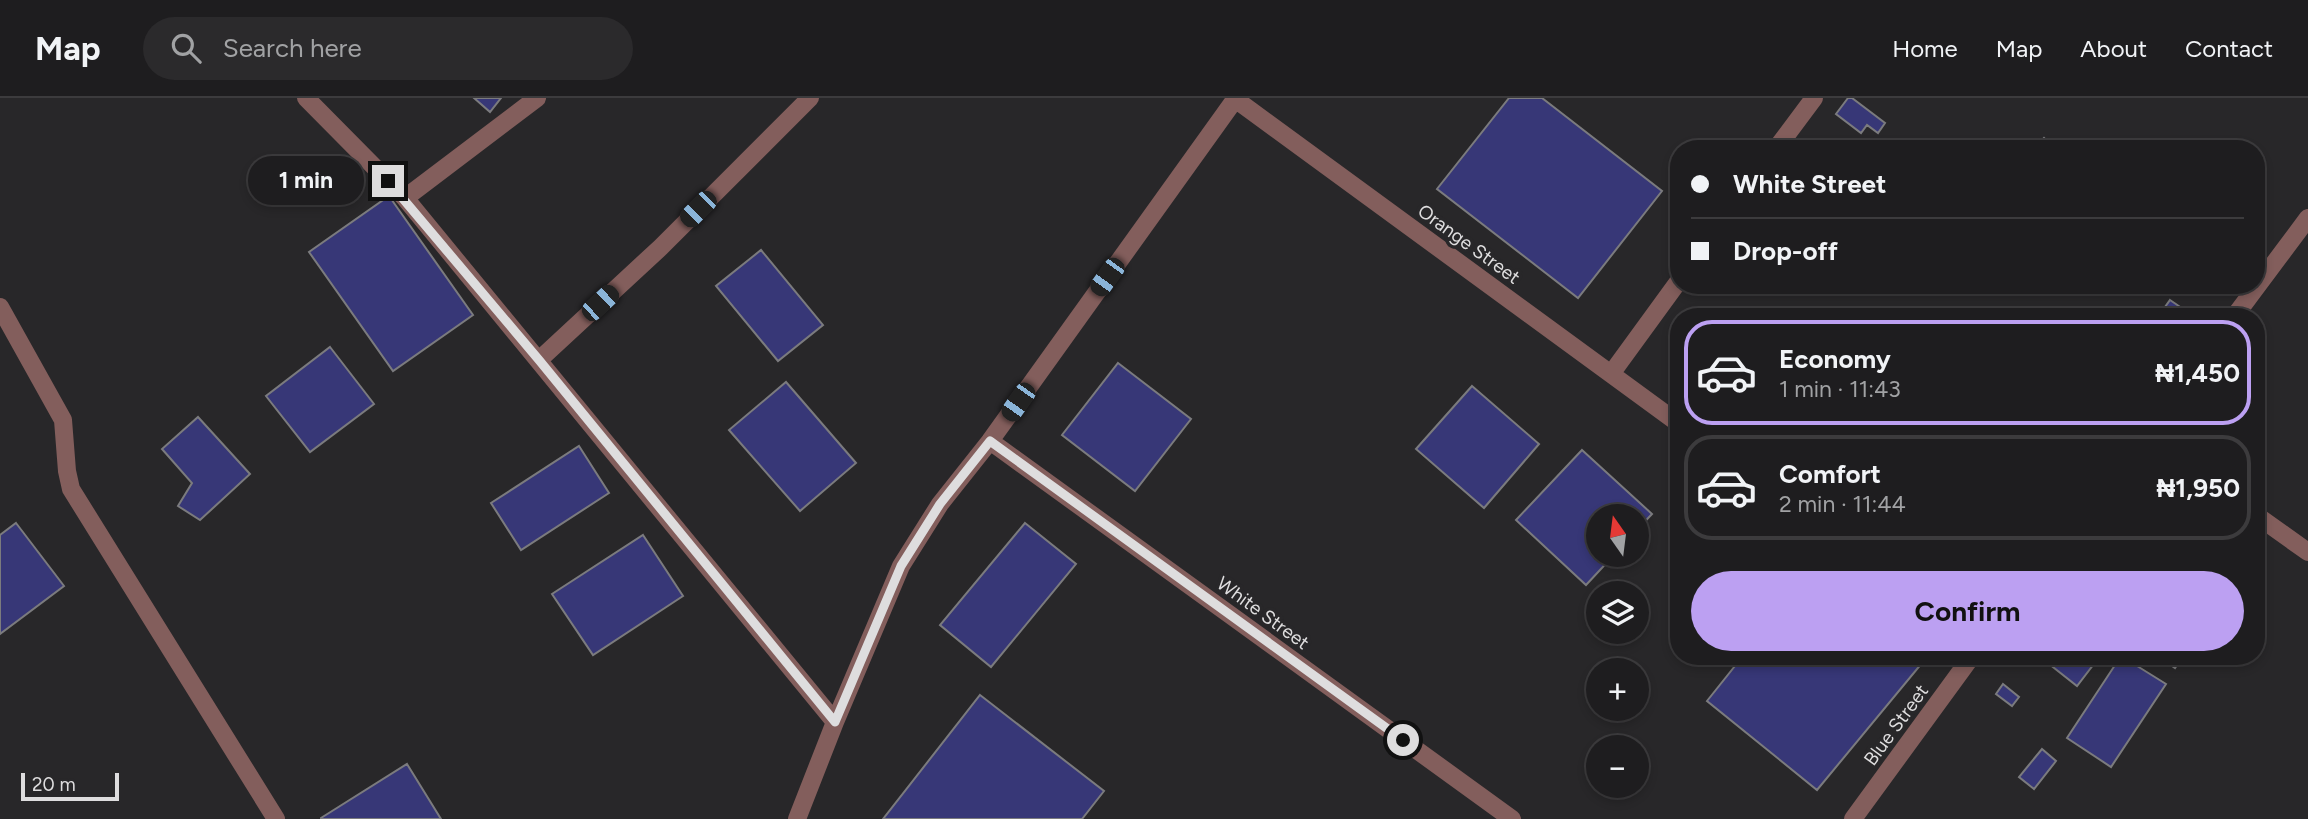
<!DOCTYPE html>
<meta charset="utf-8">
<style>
:root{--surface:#1e1d1f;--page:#2b2a2c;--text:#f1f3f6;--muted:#a1a2a4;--line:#3c3b3d;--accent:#bca0f2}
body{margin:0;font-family:Figtree,sans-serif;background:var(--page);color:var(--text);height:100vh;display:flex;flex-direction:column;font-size:26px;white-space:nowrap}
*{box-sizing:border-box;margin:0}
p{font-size:23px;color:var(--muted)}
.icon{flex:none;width:38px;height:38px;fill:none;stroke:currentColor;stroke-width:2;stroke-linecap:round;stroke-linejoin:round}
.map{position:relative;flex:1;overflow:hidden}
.sheet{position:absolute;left:1670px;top:210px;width:595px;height:357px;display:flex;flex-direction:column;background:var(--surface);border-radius:28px;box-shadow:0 4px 10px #0003,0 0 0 2px var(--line)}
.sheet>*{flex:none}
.hud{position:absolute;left:1670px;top:42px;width:595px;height:154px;border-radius:28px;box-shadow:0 4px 10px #0003,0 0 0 2px var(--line);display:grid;align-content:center;height:154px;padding:0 21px;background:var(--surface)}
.needle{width:46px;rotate:346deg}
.controls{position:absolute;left:1586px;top:406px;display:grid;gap:14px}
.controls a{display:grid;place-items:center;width:63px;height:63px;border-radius:50%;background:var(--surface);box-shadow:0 4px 10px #0003,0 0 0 2px var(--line);font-size:35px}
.scale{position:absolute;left:21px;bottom:18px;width:98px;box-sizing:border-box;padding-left:7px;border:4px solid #deddde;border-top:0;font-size:19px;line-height:24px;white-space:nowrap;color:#deddde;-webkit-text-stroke:5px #282729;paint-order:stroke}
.end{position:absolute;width:32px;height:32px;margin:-16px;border:9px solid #deddde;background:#111;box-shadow:0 0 0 4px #111}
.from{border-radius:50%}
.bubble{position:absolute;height:49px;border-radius:24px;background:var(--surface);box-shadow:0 4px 10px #0003,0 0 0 2px var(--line);font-size:23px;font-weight:700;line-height:49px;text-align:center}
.car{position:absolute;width:21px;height:42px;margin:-21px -10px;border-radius:9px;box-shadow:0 0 5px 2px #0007;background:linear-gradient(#222 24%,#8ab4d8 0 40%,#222 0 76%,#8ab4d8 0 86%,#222 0)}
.hud b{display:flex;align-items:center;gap:24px;height:66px;font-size:26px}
.hud b+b{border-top:2px solid var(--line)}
.hud i{width:18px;height:18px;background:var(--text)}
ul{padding:12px 0 0;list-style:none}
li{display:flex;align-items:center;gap:21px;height:105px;margin:0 14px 10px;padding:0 7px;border:4px solid var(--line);border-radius:28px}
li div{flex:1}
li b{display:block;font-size:26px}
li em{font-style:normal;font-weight:700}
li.selected{border-color:var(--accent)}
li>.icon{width:63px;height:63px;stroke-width:1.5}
.button{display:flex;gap:14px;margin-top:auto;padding:14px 21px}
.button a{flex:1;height:80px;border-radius:42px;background:var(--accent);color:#111;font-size:28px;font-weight:700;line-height:80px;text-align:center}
header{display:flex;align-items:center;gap:42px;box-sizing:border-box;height:98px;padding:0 35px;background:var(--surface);border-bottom:2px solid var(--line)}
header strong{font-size:33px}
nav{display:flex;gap:38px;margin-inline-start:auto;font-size:24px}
.search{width:490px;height:63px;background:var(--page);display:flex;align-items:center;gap:18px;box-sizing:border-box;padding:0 24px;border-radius:38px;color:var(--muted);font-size:26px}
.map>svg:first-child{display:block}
.building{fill:#373777;stroke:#7b7b7e;stroke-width:2}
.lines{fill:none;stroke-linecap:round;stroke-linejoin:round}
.street{stroke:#835e5c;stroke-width:18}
.route{stroke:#deddde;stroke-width:9}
.labels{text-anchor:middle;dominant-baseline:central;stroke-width:7;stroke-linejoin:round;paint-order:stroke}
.street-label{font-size:19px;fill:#deddde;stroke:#282729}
</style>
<header>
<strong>Map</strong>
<div class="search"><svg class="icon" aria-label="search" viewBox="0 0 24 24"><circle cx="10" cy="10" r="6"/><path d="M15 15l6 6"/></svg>Search here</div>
<nav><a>Home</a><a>Map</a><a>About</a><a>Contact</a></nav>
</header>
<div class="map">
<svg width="2308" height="721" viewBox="0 0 2308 721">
<rect width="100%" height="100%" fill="#282729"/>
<path class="building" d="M474,0H501L490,14Z
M1509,0H1542L1662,93L1578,200L1437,91Z
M1848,0H1852L1885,25L1878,35L1867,27L1861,35L1836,16Z
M2044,40L2055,51H2034Z
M389,98L473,217L393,273L309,154Z
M761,152L823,227L778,263L716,188Z
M2170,202L2186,213L2182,219H2158Z
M330,249L374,306L310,354L266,298Z
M1118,265L1191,321L1135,393L1062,337Z
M786,284L856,365L800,413L729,332Z
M1472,288L1539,346L1484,410L1416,351Z
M198,319L250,376L200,422L178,408L192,385L162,351Z
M579,348L609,395L521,452L491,405Z
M1582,352L1652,416L1636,433V418H1598V457H1614L1586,487L1516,422Z
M16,425L64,488L0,536V437Z
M1025,425L1076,466L991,569L940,527Z
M643,437L683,498L593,557L552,496Z
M1743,558H1926L1927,559L1817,692L1707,603Z
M2039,558H2100L2077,588Z
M2121,558L2166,586L2111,669L2067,640Z
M2158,558H2183L2175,570Z
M2003,586L2019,599L2012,608L1996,596Z
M980,597L1104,693L1082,721H883Z
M2042,651L2056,663L2034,691L2019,679Z
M407,666L441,721H321V720Z"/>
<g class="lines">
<path class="street" d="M306,0L405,100L835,624
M1235,1L1678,325
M1776,51L1814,0
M405,100L537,0
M0,209L63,322L67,373L71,391L276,721
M2234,219L2308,120
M539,262L661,149L810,0
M1611,276L1678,184
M990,343L1512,721
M2256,417L2308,454
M797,721L835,624L901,468L940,406L990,343L1236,0
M1853,721L1972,558"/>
</g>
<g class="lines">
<path class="route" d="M388,83L539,262L835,624L901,468L940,406L990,343L1403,642"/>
</g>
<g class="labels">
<g class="street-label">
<text transform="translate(1469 146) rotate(36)">Orange Street</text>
<text transform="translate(1263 515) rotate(36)">White Street</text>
<text transform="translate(1896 627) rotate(-54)">Blue Street</text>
</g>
</g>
</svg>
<div class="controls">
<a><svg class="needle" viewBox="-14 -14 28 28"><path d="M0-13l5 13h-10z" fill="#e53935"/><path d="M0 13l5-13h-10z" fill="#a1a2a4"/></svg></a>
<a><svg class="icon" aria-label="layers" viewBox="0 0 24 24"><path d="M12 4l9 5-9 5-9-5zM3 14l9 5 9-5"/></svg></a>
<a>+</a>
<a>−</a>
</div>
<div class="scale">20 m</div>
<i class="end from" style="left:1403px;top:642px"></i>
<i class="end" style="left:388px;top:83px"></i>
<div class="bubble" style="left:248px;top:58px;width:116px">1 min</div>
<i class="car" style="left:698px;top:111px;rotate:225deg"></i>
<i class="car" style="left:1107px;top:179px;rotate:216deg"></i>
<i class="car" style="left:600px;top:205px;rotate:47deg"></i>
<i class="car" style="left:1018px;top:304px;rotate:215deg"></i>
<div class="hud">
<b><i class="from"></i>White Street</b>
<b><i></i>Drop-off</b>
</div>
<section class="sheet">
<ul>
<li class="selected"><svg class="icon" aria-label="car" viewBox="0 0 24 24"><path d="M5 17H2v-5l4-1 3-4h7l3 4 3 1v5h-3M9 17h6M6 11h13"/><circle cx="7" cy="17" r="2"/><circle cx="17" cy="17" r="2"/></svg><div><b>Economy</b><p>1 min · 11:43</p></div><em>₦1,450</em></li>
<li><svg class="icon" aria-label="car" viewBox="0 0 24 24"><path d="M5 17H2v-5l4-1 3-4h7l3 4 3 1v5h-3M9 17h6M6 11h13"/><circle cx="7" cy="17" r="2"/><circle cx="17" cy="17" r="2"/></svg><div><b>Comfort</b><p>2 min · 11:44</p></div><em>₦1,950</em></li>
</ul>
<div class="button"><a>Confirm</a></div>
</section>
</div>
